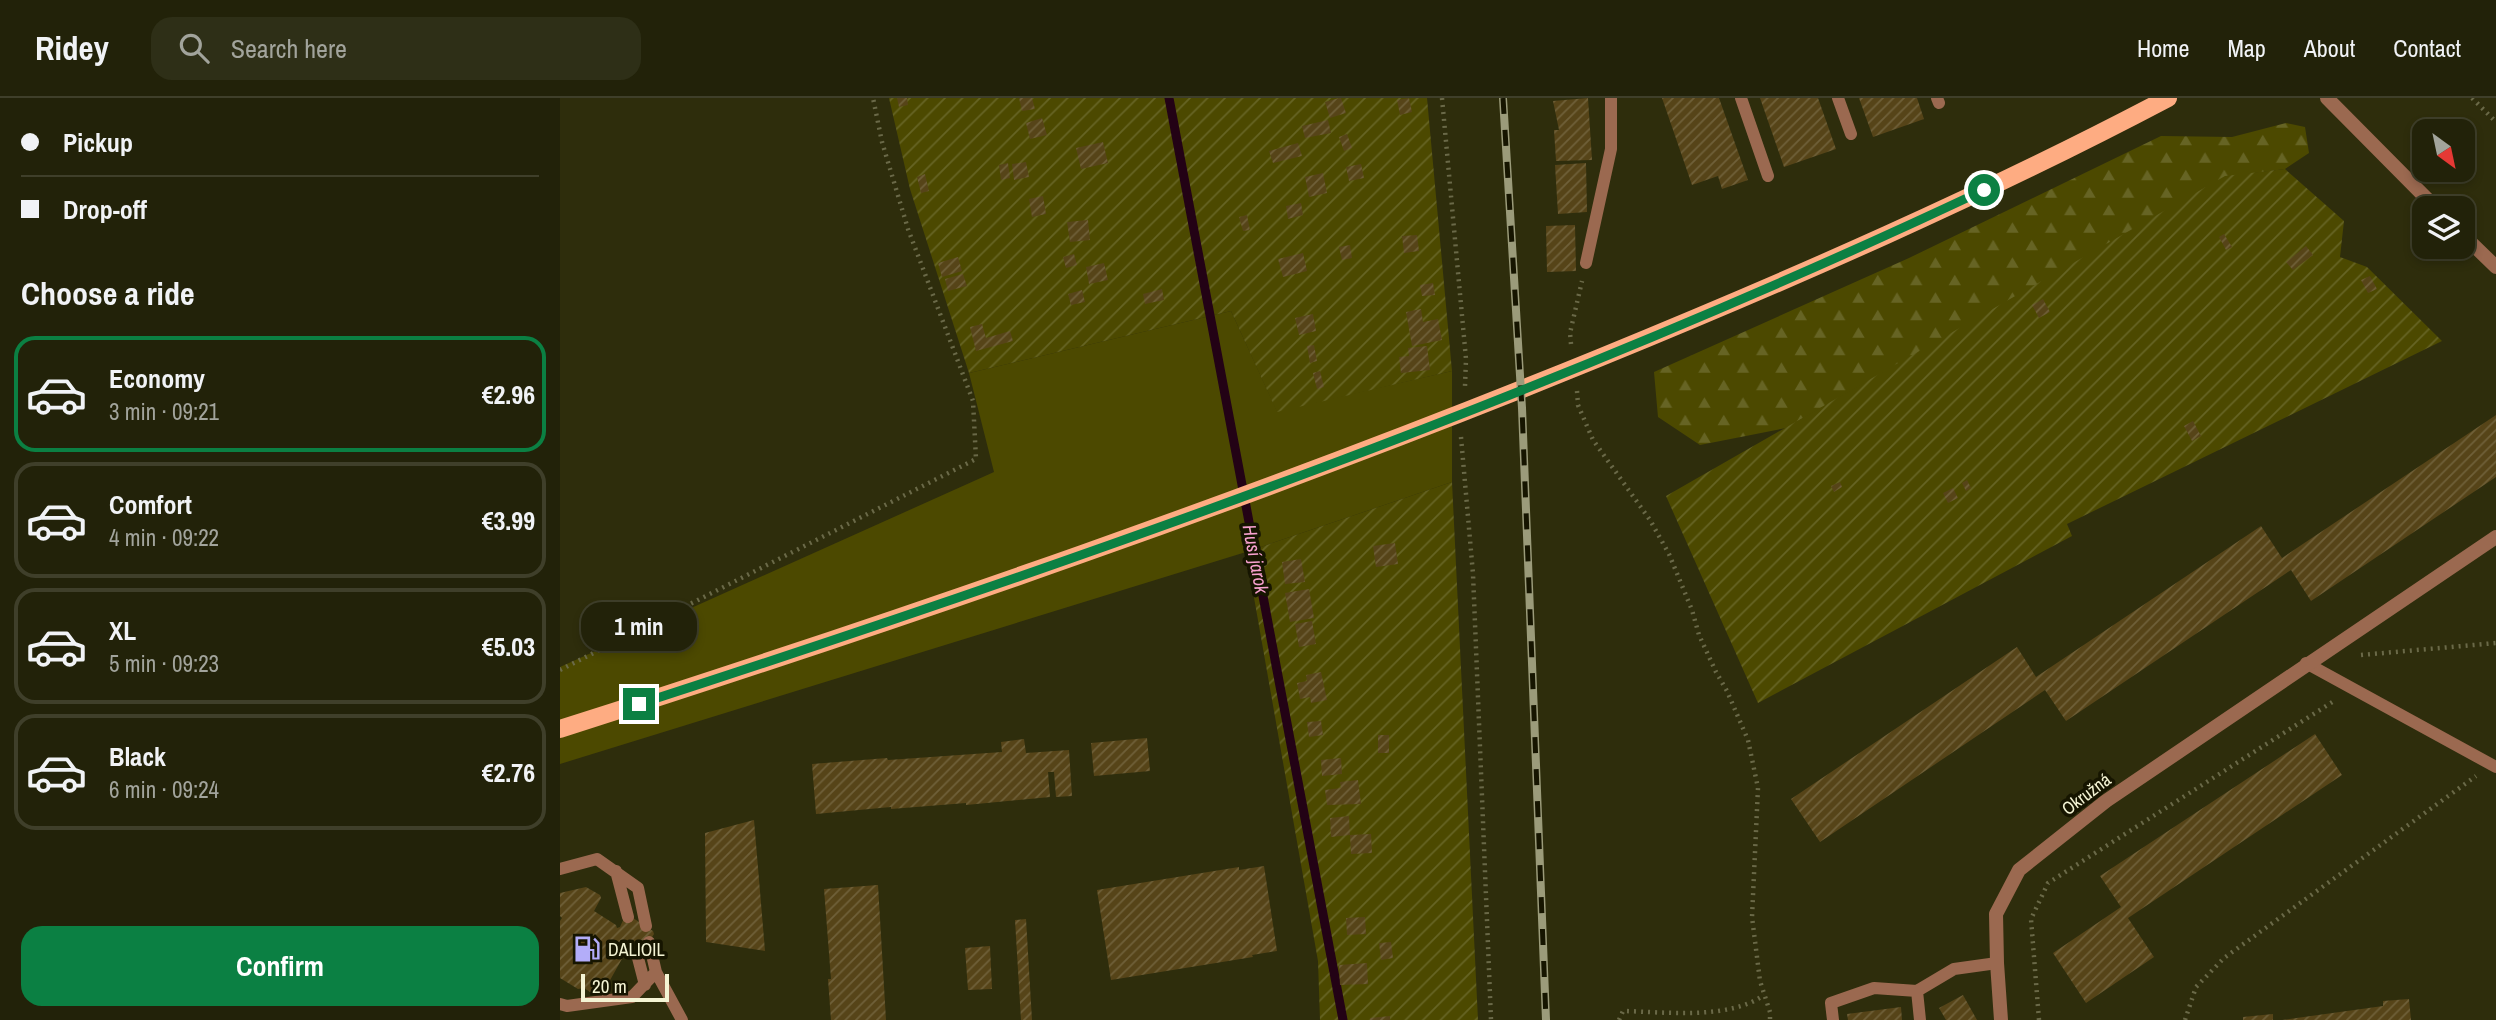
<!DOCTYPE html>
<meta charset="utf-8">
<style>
:root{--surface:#222209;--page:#2e2f17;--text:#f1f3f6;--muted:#a2a49c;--line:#3f3f2a;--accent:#0b8043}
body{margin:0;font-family:"Archivo Narrow",sans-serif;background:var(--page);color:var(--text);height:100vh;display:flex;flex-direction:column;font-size:26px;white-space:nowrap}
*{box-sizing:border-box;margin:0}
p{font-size:23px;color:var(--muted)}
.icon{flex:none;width:38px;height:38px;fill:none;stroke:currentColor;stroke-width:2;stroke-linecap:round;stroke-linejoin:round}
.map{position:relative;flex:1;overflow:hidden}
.panel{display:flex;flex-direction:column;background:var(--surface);width:560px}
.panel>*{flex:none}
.guide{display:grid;align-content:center;height:154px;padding:0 21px;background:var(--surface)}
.needle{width:46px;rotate:147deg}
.tools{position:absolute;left:1852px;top:21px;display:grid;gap:14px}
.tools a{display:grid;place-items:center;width:63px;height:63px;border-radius:14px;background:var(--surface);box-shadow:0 4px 10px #0003,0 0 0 2px var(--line);font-size:35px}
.scale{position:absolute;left:21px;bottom:18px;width:88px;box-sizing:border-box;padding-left:7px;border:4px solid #f4f4d4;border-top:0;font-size:19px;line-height:24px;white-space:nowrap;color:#f4f4d4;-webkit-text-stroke:5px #161500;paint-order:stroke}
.end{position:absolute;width:32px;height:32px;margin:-16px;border:9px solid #0b8043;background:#fff;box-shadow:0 0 0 4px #fff}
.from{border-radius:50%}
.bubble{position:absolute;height:49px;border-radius:21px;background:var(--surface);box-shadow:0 4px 10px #0003,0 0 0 2px var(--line);font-size:23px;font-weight:700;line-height:49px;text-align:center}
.guide b{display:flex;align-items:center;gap:24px;height:66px;font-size:26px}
.guide b+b{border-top:2px solid var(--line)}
.guide i{width:18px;height:18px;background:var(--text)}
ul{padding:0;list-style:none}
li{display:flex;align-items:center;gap:21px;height:116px;margin:0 14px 10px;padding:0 7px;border:4px solid var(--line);border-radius:21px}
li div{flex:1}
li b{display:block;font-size:26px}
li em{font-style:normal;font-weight:700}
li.selected{border-color:var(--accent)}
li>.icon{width:63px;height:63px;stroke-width:1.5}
h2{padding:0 21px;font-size:32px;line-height:84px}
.action{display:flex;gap:14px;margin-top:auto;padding:14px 21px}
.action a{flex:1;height:80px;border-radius:21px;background:var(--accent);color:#fff;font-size:28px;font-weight:700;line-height:80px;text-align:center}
header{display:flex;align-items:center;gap:42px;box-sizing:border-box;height:98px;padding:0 35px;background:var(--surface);border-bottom:2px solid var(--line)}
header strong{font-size:33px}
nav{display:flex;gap:38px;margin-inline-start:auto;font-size:24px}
.search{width:490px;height:63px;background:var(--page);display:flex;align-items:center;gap:18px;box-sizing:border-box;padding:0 24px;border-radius:21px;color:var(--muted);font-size:26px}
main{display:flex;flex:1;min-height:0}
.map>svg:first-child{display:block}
.grass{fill:#4c4900}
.forest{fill:url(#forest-firs)}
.garden{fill:url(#garden-furrows)}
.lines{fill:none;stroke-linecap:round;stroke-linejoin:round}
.stream{stroke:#230215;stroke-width:9}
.building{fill:url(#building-hatch)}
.path{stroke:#6a6948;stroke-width:4.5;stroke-dasharray:2 5;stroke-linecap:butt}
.lane{stroke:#9b6950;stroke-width:12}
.street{stroke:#9b6950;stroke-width:14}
.primary{stroke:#feac82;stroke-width:18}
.rail-casing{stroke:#9b9b7a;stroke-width:8}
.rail{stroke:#161500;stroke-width:5;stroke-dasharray:16;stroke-linecap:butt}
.route{stroke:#0b8043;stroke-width:9}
.labels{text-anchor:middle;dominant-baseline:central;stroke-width:7;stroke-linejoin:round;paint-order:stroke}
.street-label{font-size:18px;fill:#f4f4d4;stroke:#161500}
.poi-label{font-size:18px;fill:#f4f4d4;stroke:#161500;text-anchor:start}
.water-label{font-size:19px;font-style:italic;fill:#f8a1cf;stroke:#161500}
</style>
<header>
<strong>Ridey</strong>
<div class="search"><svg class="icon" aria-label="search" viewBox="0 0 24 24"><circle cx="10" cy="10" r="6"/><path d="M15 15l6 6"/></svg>Search here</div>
<nav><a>Home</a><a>Map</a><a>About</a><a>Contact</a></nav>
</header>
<main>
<section class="panel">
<div class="guide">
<b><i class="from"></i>Pickup</b>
<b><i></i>Drop-off</b>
</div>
<h2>Choose a ride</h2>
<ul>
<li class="selected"><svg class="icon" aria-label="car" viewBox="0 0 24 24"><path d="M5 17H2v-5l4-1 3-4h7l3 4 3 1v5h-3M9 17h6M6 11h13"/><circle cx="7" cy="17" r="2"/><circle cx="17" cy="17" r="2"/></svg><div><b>Economy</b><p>3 min · 09:21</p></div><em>€2.96</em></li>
<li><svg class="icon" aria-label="car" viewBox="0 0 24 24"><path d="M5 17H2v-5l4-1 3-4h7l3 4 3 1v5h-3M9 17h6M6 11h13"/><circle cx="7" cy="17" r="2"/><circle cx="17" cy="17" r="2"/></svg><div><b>Comfort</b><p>4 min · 09:22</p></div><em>€3.99</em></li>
<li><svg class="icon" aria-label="car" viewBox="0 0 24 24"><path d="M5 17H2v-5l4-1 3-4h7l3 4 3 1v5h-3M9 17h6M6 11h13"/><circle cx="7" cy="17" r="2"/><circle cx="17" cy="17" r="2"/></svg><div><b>XL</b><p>5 min · 09:23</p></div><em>€5.03</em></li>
<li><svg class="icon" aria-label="car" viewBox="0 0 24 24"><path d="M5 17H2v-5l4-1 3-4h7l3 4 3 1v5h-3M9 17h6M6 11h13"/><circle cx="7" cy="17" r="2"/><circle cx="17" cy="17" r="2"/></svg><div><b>Black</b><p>6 min · 09:24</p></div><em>€2.76</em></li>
</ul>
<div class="action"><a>Confirm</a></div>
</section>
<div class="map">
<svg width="1936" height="922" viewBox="0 0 1936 922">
<defs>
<pattern id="forest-firs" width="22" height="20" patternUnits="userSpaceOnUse" patternTransform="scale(1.75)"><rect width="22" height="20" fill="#4c4900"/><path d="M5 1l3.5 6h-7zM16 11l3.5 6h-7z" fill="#666424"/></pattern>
<pattern id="garden-furrows" width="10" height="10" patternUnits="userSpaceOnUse" patternTransform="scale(1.75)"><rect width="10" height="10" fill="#4c4900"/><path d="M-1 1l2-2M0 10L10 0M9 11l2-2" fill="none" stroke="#666424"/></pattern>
<pattern id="building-hatch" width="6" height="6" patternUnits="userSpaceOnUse" patternTransform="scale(1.75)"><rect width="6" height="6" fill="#564418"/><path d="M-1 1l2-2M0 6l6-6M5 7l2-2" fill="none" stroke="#6f6039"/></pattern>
</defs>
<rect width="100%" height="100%" fill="#2e2d0c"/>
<path class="grass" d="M671,213L717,313L892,273V384L686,454L0,666V569L434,374L409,275Z"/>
<path class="forest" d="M1726,25L1745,29L1749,55L1725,71L1665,79L1226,330L1140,347L1098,319L1094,274L1349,160L1601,38L1672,39Z"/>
<path class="garden" d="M329,0H867L892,273L717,314L671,213L409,275L350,91Z
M1725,71L1784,123L1780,159L1807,169L1882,243L1507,426L1512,438L1198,605L1106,398L1665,78Z
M892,384L918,922H760L758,863L686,454Z"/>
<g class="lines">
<path class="stream" d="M609,0L783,922"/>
</g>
<path class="building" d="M337,0H347L348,7L339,9Z
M459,0H472L475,11L462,13Z
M779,0H781L786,15L770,20L765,4Z
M849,0L852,14L840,17L837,2Z
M1028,0L1032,62L996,63L994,32H999L993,3Z
M1102,0H1159L1188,82L1162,91L1158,78L1132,87Z
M1200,0H1258L1276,51L1224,69Z
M1299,0H1357L1364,21L1313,39Z
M482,20L487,37L470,41L466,25Z
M768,22L771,35L745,40L742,28Z
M787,36L792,50L784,53L779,39Z
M543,44L548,65L521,71L516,50Z
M738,45L742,58L713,65L709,53Z
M466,64L469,79L454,82L452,66Z
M448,65L450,80L441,82L439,67Z
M1026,65L1027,114L998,116L995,67Z
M801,66L804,80L789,83L786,69Z
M763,75L767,95L749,99L745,79Z
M365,76L369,93L361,95L357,79Z
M483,98L486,116L472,119L469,101Z
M741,105L743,117L728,121L726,108Z
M687,117L690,132L683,133L679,119Z
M528,122L530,142L510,144L507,124Z
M1015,127L1016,173L987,174L986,128Z
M1664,136L1672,149L1666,152L1659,139Z
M857,137L859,153L844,155L842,138Z
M790,147L792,160L782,162L779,149Z
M1746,148L1753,157L1733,172L1726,164Z
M743,155L747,173L723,179L718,161Z
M514,156L517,167L506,170L503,159Z
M398,159L402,173L382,179L378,165Z
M544,165L548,182L529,186L526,169Z
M403,176L407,188L388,193L385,181Z
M1810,178L1817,191L1808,195L1801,182Z
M873,185L875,197L862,198L860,187Z
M602,191L604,202L585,206L583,196Z
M522,192L525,204L511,207L508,196Z
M1483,201L1490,214L1479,220L1472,207Z
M861,211L863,224L878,221L882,242L852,248L846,214Z
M753,216L756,233L739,237L735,220Z
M422,226L426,240L450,233L453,243L416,253L410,229Z
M754,247L757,263L750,265L747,248Z
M867,248L870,272L841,275L839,259L849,258L848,250Z
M760,273L764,289L757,291L753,275Z
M1936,317V379L1751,503L1731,472L1506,623L1485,592L1260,744L1231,701L1457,549L1476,579L1701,428L1722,460Z
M1633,323L1641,338L1632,343L1624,328Z
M1407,382L1411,390L1406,393L1402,385Z
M1280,384L1282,389L1274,394L1271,388Z
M1393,390L1398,400L1388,405L1383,395Z
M835,445L838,466L816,469L813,448Z
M741,461L745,484L725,486L722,464Z
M749,491L754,520L730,524L725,495Z
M752,523L756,546L739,549L735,526Z
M761,574L767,602L751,605L750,599L740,601L737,585L747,583L746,577Z
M761,623L763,637L749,639L747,624Z
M1755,636L1782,677L1568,820L1594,859L1526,905L1493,855L1561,809L1540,778Z
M818,637H829V655H818Z
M587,640L590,673L534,678L531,645Z
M464,641L466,655L509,652L512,698L496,699L494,674H488L490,699L406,707V705L331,711V709L256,716L252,666L327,660L328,662L442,654L441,644Z
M781,660L782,676L762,678L761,662Z
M798,682L801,706L767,707L765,692L781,690L780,684Z
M789,718L790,737L771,739L770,720Z
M194,722L205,853L146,844L145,735Z
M811,736L812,755L791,756L790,737Z
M704,768L717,853L692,857L693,859L551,882L537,792L679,769V772Z
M318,787L326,922H271L268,881H271L264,791Z
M26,789L40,797L41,800L34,813L56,827L57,830L60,829L64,820L70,818L93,833L94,836L79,860L72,862L66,854L62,855L63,859L49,884L42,886L37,895L33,896L24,890L18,891L0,880V823L2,820L0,818V795Z
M805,819L806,836L787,837L786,820Z
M466,821L472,922H461L455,822Z
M831,844L833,860L821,862L819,845Z
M430,848L432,891L408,892L405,850Z
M807,865L808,886L780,887L779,867Z
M1403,897L1417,922H1386L1379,910Z
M1849,901L1851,922H1722L1823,908V903Z
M1341,909L1342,922H1288L1287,916Z
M1713,916V922H1683V919Z
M830,918V922H810V920Z"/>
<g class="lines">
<path class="path" d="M882,0L906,261L905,288
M1912,0L1936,24
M1011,246L1010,235L1022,183
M1017,293L1018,307L1033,342L1090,422L1109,456L1132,512L1139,537L1156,574L1167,593L1188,642L1198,690L1192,819L1200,883L1210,914V922
M901,339L913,476L931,922
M1801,557L1936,545
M0,572L416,361L413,303L348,131L322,44L313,0
M1059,922L1063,913C1106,914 1169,922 1204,897
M1479,922L1471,821L1488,785L1774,603
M1625,922L1636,889L1664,860L1916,678"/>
<path class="lane" d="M1181,0L1208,78
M1278,0L1291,36
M1377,0L1379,5
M1026,165L1051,51V0
M1746,565L1936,669
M0,771L37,761L78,790L86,828
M56,773L68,819
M78,860L85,887
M96,874L122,922
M0,906L7,908L72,899L96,874L89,844
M1273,922L1271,905L1314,890L1357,893
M1360,922L1357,893L1394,871L1437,865"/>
<path class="street" d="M1767,0L1876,110
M1902,136L1936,169
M1441,922L1437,865L1436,816L1459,772L1546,703L1936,439"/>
<path class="primary" d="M0,631C350,519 698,399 1039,260C1232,181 1424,97 1608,0"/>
<g class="rail-casing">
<path id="rail" d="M943,0L962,310L986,922"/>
</g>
<use href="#rail" class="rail"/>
</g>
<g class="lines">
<path class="route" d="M79,606C535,458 990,297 1424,92"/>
</g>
<defs>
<g id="fuel-bare" transform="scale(2.1)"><path d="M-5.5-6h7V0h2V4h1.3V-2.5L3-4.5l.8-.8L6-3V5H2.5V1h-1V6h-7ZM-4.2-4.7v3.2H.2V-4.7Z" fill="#b3adf9" stroke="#161500" stroke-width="2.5" paint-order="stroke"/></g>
</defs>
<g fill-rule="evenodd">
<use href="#fuel-bare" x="27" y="851"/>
</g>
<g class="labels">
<g class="street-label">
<text transform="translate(1526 696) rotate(-37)">Okružná</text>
</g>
<g class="poi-label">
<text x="48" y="851">DALIOIL</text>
</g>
<g class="water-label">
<text transform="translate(696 461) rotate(79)">Husí jarok</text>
</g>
</g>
</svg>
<div class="tools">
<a><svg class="needle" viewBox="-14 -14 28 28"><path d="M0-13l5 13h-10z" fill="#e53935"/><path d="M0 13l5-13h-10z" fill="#a2a49c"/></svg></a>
<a><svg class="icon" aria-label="layers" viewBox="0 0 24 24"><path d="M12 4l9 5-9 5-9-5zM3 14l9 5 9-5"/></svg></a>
</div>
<div class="scale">20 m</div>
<i class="end from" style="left:1424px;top:92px"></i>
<i class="end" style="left:79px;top:606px"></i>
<div class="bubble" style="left:21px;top:504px;width:116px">1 min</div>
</div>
</main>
